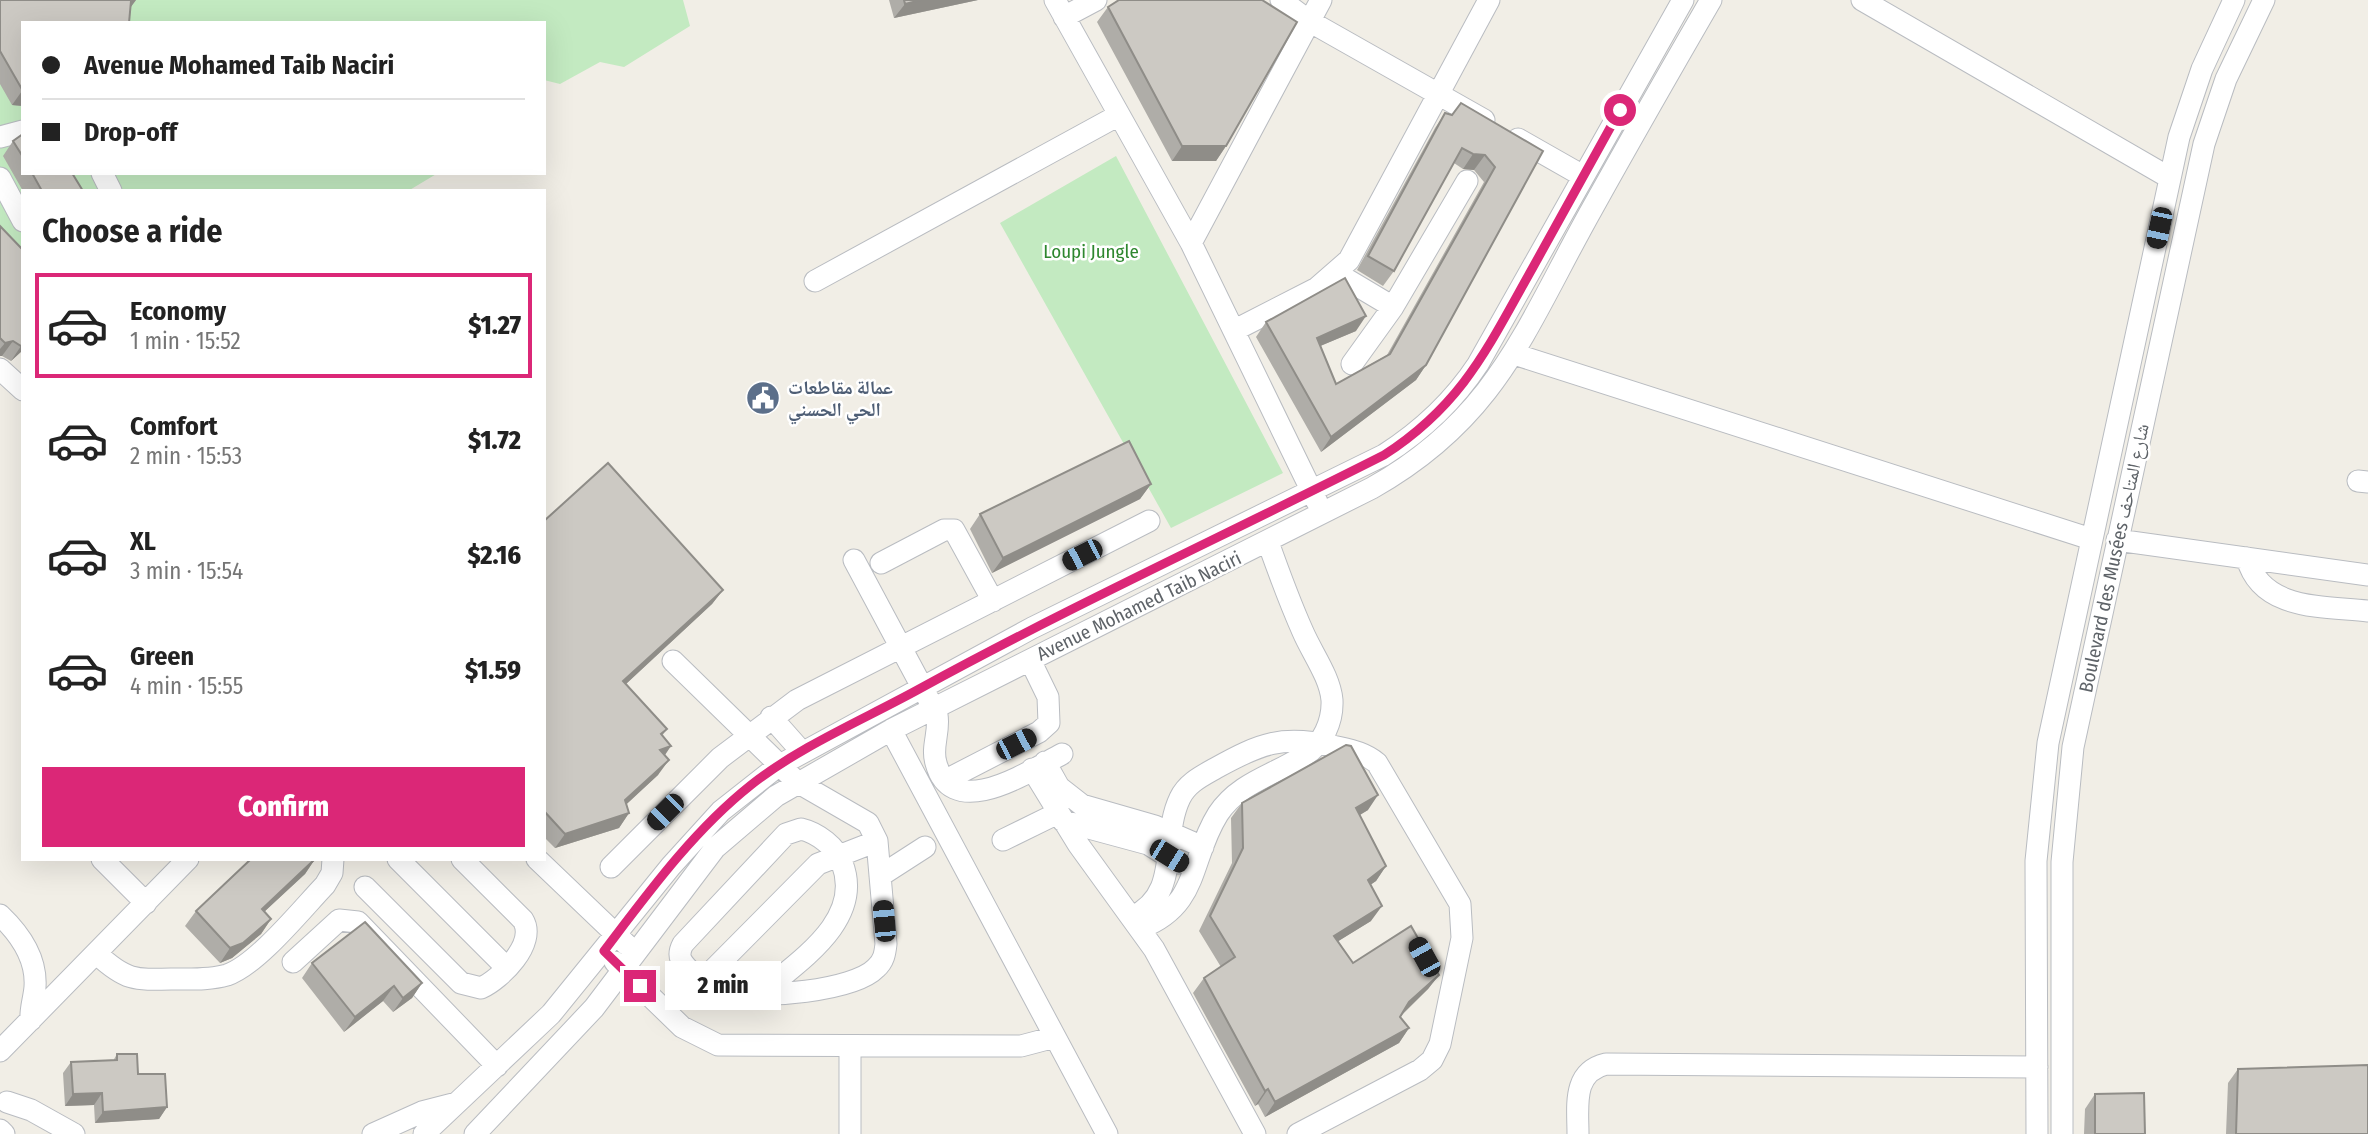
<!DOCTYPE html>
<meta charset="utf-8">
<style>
:root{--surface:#fff;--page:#f2f2f2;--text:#222;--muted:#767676;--line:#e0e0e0;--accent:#db2777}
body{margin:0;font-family:"Fira Sans Condensed","Noto Naskh Arabic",sans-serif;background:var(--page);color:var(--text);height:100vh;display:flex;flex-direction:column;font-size:26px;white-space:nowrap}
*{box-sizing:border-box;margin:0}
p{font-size:23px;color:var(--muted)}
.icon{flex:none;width:38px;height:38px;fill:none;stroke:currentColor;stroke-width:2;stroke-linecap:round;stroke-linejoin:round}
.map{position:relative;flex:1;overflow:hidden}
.details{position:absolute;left:21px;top:189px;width:525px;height:672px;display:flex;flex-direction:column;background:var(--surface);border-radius:0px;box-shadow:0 7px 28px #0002}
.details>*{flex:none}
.guide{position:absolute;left:21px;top:21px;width:525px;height:154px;border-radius:0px;box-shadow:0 7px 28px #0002;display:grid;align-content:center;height:154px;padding:0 21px;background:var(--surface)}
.end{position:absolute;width:32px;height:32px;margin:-16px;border:9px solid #db2777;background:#fff;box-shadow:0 0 0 4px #fff}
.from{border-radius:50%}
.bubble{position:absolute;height:49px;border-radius:0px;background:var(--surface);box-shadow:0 7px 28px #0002;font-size:23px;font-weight:800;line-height:49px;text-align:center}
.car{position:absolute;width:21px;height:42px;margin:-21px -10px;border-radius:9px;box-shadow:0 0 5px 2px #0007;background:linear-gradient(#222 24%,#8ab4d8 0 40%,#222 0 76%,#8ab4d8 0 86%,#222 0)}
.guide b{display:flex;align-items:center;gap:24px;height:66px;font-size:26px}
.guide b+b{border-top:2px solid var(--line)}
.guide i{width:18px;height:18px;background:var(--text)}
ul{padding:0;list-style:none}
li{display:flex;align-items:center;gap:21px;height:105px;margin:0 14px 10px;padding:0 7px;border:4px solid transparent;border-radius:0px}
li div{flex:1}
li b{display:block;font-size:26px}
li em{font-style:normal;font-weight:800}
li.active{border-color:var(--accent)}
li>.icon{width:63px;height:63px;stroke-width:1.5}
h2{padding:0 21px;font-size:32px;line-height:84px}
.button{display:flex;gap:14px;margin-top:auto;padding:14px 21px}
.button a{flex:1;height:80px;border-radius:0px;background:var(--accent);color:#fff;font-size:28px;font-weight:800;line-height:80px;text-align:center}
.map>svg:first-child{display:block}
.green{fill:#c3eac1}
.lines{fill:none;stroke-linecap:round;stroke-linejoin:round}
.minor-casing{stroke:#b9bcc1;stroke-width:23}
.minor{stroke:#fff;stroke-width:21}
.wall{fill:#afada8}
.shaded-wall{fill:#8f8d88}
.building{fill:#ccc9c3;stroke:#8f8d88;stroke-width:2}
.route{stroke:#db2777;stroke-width:9}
.labels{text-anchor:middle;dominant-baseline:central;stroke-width:5;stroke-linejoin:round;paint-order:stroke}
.park-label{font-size:19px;fill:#2e872f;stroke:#fff}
.service-label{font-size:19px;font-weight:bold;fill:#4e5e75;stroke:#fff;text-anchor:start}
.street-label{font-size:19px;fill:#5e6368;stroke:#fff}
</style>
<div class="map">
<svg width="2368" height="1134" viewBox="0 0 2368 1134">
<rect width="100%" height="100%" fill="#f1eee6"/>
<path class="green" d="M0,0H683L690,26L624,67L600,62L560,84L544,80V23H23V173H438L408,191H23V268L0,245Z
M1116,156L1283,473L1171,528L1000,223Z"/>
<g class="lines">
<g class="minor-casing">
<path id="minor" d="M1055,0L1191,243L1317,502
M1281,0L1309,21L1484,120
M1862,0L2170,178
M1064,17L1096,0
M0,137L23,131
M1518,139L1583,176
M102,173L111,191
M0,178L23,221
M1191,243L1321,0
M1336,273L1393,307L1467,181
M815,281L1119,115
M1235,330L1317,288L1349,260L1489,0
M1514,354L2091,539
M1352,364L1393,307
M0,369L23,390
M2358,481L2368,482
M2117,540L2368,575
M2247,558C2261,611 2324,606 2368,611
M854,560L937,715C940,732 931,747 936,763C952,824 1031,770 1062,754
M881,563L944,530H954L993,601
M673,661L797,782L868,823L877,841L886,944C885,953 884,961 876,968C854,991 760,999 729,992C714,989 702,982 691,972C682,963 676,957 683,944L786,834L801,829C818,833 836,847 842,863C865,922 795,963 758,996
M771,717L802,752
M891,730L1107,1134
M1045,762L1059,787L1082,805L1155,826L1203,847
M1032,769L1078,844L1154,949L1255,1134
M946,780L1039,732L1049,723L1048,697L1030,660
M1063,821L1148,844L1178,863
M1003,840L1058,813
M102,859L146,903
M398,859L506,967
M537,859L627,945
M611,867L720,758L797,700L1149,521
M880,876L925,847
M365,887L461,983L481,988C501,979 537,943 523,920L462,859
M0,915C20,934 37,958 35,987C34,999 30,1009 31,1020
M1132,917C1182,894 1160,839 1180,798C1187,783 1202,776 1216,768C1261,743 1282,735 1333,746C1350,750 1364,752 1377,763L1460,904L1462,938L1440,1044L1432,1060L1420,1070L1298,1134
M1141,928C1200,905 1189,860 1218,814C1239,782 1275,775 1305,755C1323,744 1333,721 1332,700C1330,677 1312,653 1303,632C1290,603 1279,573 1268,542
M97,954C126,981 135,980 174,979C191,979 210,980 227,975C257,965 302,909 325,885L332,873L333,859
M293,962L339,920L358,922L497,1066
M615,962L682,1027L718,1045L1021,1046L1055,1037
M702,981L818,864L877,841
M0,1051L188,859
M7,1102L31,1110L74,1134
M0,1130L4,1134
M373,1134L422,1112L457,1103
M424,1134L551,1014L671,866L721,811L778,766L1032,628L1384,455C1423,430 1453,402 1478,364L1683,0
M475,1134L594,1008L715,848L776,796L891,730L1372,488C1498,417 1525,328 1592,209C1631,139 1671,69 1711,0
M850,1134V1046
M1578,1134C1578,1106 1572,1072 1606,1064L2037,1067
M2037,1134L2036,861L2048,743L2179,137L2202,69L2234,0
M2062,1134V862L2073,747L2204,144L2226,79L2264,0"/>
</g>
<use href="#minor" class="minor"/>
</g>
<path class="wall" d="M0,0H136L130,8L23,23V106L12,105L0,84Z
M889,0H978L894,18Z
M1108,7L1226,146L1216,161H1172L1097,22Z
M1445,113L1543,151L1426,365L1416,380L1321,452L1256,337L1266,322L1356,331L1320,346L1336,384L1387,355L1484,182L1474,170L1463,169L1454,163L1394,271L1383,286L1357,270L1435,128Z
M23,134V173H72L83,191H23L3,156L13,141Z
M0,226L23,250V350L11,361L2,356H0Z
M1151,484L1140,499L992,573L970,529L980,514Z
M544,521L723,590L712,604L626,684L667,729L662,736L665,755L658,775L626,804L629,813L619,828L555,848L544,837Z
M1242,803L1368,810L1360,815L1386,866L1376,881L1370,885L1371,921L1338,941L1353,963L1439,975L1428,989L1400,1017L1409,1028L1399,1043L1265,1117L1258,1104L1255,1106L1193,993L1204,978L1221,967L1199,931L1232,863L1231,818Z
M315,859L305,874L264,912L271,919L261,934L232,958L220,963L185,926L196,911Z
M312,963L422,983L412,998L393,1012L383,1001L344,1032L302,978Z
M117,1054L138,1074L167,1107L159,1119L95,1123L94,1105L65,1106L63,1073L71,1062L113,1061Z
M2238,1069L2368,1134H2226L2228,1083Z
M2095,1094L2145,1134H2084L2085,1109Z"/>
<path class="shaded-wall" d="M133,0H136L127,12L131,1Z
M921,0H978L894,18L905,4Z
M22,91L23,106L12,105Z
M1182,146H1226L1216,161H1172Z
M1473,154L1485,155L1474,170L1463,169Z
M1366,316L1356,331L1306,352L1317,338Z
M13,341L2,356H0V349L5,343Z
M23,345V350L11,361L21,346Z
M1426,365L1416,380L1321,452L1331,437Z
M1151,484L1140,499L992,573L1003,558Z
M723,590L712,604L613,696L623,681Z
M671,746L661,761L660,750Z
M669,760L658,775L615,815L625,800Z
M1378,795L1368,810L1346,823L1356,808Z
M629,813L619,828L555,848L565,834Z
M315,859L305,874L251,924L262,909Z
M1386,866L1376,881L1357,894L1368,880Z
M1382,906L1371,921L1324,950L1334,936Z
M271,919L261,934L232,958L220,963L230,948Z
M1439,975L1428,989L1399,1017L1409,1002Z
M422,983L412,998L393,1012L403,998Z
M394,986L383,1001L344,1032L355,1017Z
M1409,1028L1399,1043L1265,1117L1275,1102Z
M1268,1089L1258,1104L1255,1106L1265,1091Z
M102,1093L94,1105L65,1106L73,1094Z
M167,1107L159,1119L95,1123L103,1112Z"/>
<path class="building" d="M0,0H133L131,1L129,23H23V91L0,51Z
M904,0H921L905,4Z
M1119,0H1262L1297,22L1226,146H1182L1108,7Z
M1461,103L1543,151L1426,365L1331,437L1266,322L1345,278L1366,316L1317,338L1336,384L1390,354L1495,167L1485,155L1473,154L1462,148L1394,271L1368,256L1445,113L1452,115Z
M23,134V157L13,141Z
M32,173H72L83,191H42Z
M0,226L23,250V345L21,346L13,341L5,343L0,338Z
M1129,441L1151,484L1003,558L980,514Z
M608,463L723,590L623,681L667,729L661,734L671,746L660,750L669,760L625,800L629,813L565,834L544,811V521Z
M1346,745L1351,746L1378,795L1356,808L1386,866L1368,880L1382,906L1334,936L1353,963L1411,926L1439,975L1409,1002L1400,1017L1409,1028L1275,1102L1268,1089L1265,1091L1204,978L1235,957L1210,916L1243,848L1242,803Z
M251,859H315L262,909L271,919L243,943L230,948L196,911Z
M365,922L422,983L403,998L394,986L355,1017L312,963Z
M117,1054H137L138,1074H165L167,1107L103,1112L102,1093L73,1094L71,1062L117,1060Z
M2368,1065V1134H2236L2238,1069Z
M2144,1093L2145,1134H2095V1094Z"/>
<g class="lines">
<path class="route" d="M640,986L604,951C648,893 693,831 751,785C802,745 865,719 921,688C1073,605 1230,533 1384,455C1463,404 1488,347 1532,269C1561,216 1591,163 1620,110"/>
</g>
<defs>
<g id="civic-disc" transform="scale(1.75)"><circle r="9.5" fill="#5c6f8a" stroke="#fff"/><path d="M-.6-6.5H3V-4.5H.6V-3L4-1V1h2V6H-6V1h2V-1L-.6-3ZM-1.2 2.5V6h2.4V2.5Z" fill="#fff"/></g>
</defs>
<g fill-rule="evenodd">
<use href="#civic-disc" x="763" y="398"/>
</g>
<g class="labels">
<g class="park-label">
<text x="1091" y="251">Loupi Jungle</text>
</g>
<g class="service-label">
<text x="788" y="387">عمالة مقاطعات<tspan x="788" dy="22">الحي الحسني</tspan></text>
</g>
<g class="street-label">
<text transform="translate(2114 558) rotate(-78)">Boulevard des Musées شارع المتاحف</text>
<text transform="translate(1139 606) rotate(-26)">Avenue Mohamed Taib Naciri</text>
</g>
</g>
</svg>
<i class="end from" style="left:1620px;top:110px"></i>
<i class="end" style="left:640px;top:986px"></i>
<div class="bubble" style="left:665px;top:961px;width:116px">2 min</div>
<i class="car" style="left:2159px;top:228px;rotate:192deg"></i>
<i class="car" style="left:1082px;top:555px;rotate:243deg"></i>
<i class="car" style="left:1016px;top:744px;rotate:63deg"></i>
<i class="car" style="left:665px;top:812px;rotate:225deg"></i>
<i class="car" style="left:1169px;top:856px;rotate:122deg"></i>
<i class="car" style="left:884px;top:921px;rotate:355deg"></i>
<i class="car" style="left:1424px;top:957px;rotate:331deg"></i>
<div class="guide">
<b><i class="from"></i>Avenue Mohamed Taib Naciri</b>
<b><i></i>Drop-off</b>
</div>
<section class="details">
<h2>Choose a ride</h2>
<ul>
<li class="active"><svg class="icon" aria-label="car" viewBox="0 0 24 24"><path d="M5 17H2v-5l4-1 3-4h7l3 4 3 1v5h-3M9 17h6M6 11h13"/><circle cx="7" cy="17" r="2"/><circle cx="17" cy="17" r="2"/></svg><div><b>Economy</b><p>1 min · 15:52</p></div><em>$1.27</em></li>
<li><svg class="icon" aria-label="car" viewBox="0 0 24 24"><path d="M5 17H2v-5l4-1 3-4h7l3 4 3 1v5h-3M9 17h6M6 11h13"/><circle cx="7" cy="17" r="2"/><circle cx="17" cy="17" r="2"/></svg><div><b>Comfort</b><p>2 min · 15:53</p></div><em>$1.72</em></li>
<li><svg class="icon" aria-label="car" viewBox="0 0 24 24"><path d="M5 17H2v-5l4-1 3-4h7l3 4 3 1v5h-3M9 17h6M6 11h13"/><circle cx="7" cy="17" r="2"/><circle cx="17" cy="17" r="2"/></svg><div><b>XL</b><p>3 min · 15:54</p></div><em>$2.16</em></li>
<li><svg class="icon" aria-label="car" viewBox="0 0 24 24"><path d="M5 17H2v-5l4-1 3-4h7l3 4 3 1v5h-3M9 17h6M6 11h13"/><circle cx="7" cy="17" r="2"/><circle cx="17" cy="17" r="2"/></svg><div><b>Green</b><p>4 min · 15:55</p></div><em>$1.59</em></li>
</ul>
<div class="button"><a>Confirm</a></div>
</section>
</div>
